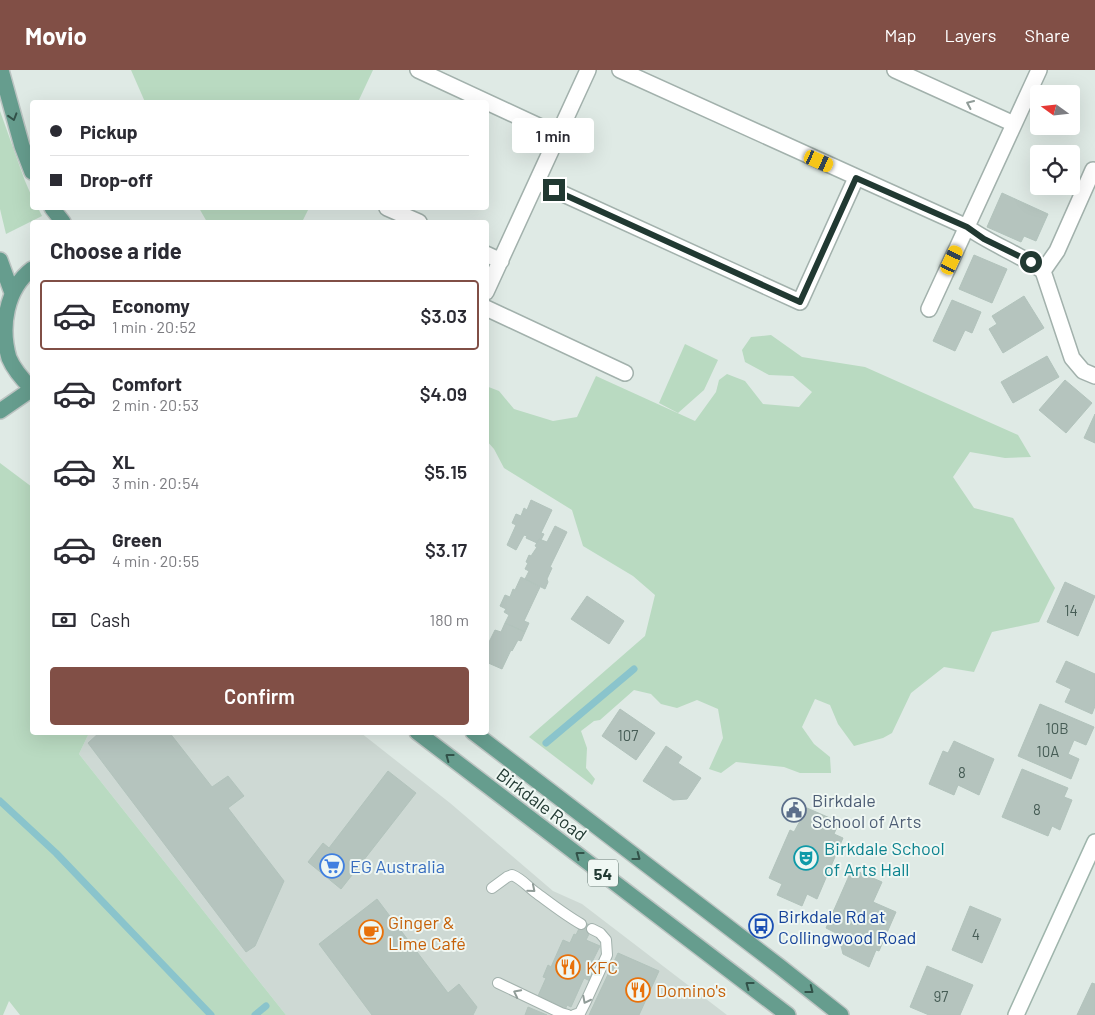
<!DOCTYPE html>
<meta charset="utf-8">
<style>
:root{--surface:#fff;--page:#f7f7f7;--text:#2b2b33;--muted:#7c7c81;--line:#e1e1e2;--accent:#814f46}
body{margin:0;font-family:Barlow,sans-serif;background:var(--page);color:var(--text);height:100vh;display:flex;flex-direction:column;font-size:19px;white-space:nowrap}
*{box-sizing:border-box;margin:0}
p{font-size:16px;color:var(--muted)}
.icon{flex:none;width:28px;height:28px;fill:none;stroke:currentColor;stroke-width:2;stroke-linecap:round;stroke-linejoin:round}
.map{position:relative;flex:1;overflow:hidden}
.panel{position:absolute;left:30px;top:150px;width:459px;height:515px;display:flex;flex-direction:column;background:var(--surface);border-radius:5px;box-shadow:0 5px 20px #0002}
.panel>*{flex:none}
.hud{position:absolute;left:30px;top:30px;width:459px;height:110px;border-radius:5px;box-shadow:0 5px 20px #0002;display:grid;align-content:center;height:110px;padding:0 20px;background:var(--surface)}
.needle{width:32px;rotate:285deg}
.tools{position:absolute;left:1030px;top:15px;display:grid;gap:10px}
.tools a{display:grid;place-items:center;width:50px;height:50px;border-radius:5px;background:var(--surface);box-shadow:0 5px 20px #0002;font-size:25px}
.end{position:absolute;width:22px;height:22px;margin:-11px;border:6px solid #213932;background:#fff;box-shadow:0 0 0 2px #fff}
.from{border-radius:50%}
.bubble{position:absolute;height:35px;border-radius:5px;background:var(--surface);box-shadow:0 5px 20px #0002;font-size:16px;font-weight:600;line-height:35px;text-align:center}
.car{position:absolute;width:15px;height:30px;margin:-15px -8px;border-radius:6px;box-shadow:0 0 4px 1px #0007;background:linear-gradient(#f5c518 24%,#345 0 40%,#f5c518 0 76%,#345 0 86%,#f5c518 0)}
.hud b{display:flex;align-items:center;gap:18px;height:48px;font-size:19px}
.hud b+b{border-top:1px solid var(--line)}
.hud i{width:12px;height:12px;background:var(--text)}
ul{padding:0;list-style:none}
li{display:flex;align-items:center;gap:15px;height:70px;margin:0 10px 8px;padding:0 10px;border:2px solid transparent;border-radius:5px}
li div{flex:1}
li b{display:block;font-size:19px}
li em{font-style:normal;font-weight:600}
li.active{border-color:var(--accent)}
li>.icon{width:45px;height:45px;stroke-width:1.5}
h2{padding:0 20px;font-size:22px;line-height:60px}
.pay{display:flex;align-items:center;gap:12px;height:55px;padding:0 20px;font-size:19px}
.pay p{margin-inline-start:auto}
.cta{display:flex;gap:10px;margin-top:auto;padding:10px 20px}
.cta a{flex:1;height:58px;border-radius:5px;background:var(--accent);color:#fff;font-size:20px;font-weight:600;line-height:58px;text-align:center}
header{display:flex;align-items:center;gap:30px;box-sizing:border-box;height:70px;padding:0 25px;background:var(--accent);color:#fff}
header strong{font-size:24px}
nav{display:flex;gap:28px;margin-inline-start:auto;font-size:18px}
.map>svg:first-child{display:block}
.built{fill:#ced9d4}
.green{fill:#b9dac1}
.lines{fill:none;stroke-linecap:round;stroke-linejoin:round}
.stream{stroke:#8ac4cc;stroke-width:7}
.building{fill:#b5c4be;stroke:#b2c3bc}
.lane-casing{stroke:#a2b1ac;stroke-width:12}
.street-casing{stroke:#a2b1ac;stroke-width:18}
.secondary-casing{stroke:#9fb5ac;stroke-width:18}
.primary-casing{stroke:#bcc4c2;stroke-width:18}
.lane{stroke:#fff;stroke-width:10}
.street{stroke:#fff;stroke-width:15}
.secondary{stroke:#fff;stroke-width:15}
.primary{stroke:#669d8e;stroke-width:15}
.oneway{stroke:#909c98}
.oneway2{stroke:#325249}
.route{stroke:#213932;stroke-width:6}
.labels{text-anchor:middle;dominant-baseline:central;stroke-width:4;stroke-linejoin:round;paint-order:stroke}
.number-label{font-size:15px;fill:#465c55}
.shield{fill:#eff7f3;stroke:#5f726c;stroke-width:1}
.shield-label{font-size:16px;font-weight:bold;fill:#213932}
.service-label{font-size:18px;fill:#4e5e75;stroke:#eff7f3;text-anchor:start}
.street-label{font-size:18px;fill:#213932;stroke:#eff7f3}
.culture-label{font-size:18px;fill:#0d838f;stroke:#eff7f3;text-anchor:start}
.shop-label{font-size:18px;fill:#366cbe;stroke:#eff7f3;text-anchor:start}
.transit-label{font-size:18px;fill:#164399;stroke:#eff7f3;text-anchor:start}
.food-label{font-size:18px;fill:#c56008;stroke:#eff7f3;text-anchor:start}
</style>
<header>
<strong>Movio</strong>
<nav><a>Map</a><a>Layers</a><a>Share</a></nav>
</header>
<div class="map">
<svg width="1095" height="945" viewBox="0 0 1095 945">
<rect width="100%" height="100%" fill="#dfeae5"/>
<path class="built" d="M89,663H361L450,733L553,821L582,834L727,945H286L79,684Z"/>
<path class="green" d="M131,0H373L358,32H145Z
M0,41L25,111L32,127V138H38L42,146L6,164L0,139Z
M199,138H309L302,152H207Z
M771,265L802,287L865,297L1018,365L1031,387L1005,388L970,382L953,407L974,438L1013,448L1055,518L1039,552L992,562L974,602L944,597L911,623L892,663L883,668L854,676L838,654L830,635L815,629L802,657L814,674L830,687L831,703H800L784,697L736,692L721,703L709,699L723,668L718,639L697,630L677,638L661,634L651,624L634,620L600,650L594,651L581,661L587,678L586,698L595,709L592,715L529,667L645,566L655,525L633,506L583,476L572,440L504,398L494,379L486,370V316L499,321L514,339L553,351L577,347L596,306L695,351L716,322L719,310L727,304L745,311L763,334L799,337L812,322L793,306L769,305L745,292L742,280L751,267Z
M685,274L718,290L704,320L678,343L659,333Z
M0,393L32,417V662L89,663L79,684L286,945H20L9,931L3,945H0Z"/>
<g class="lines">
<path class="stream" d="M546,673L634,599
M0,731L56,783L211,945
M255,945L266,936"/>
</g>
<path class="building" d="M1002,123L1048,144L1036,171L1024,166L1021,172L987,157Z
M974,185L1007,199L992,233L959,219Z
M1024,226L1044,258L1003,283L989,259L997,254L992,246Z
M952,230L981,242L972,263L965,260L955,281L933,271Z
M1047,286L1059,307L1013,333L1001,312Z
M1065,310L1092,333L1066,363L1039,340Z
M1095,344V373L1084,368Z
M531,430L552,440L541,463L544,464L541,470L539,469L537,473L526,468L527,466L524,465L516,480L507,475L516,455L512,453L516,444L521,446L524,438L527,440Z
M555,456L567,462L550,497L552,498L547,509L548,512L545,519L525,509L529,501L525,499L528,493L526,492L529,485L531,486L537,477L535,476L539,469L547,472Z
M521,507L540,517L524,551L529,553L525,562L505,553L509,545L504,542L506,539L500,536L505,525L510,527L513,519L515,520Z
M1065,512L1095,526L1078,566L1047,552Z
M587,526L624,551L609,574L571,549Z
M505,553L525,562L521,571L518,570L512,581L511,580L502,599L486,592V571L489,572L495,560L501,562Z
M1066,591L1095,604V636L1092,644L1065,632L1071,619L1056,612Z
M1040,634L1094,657L1086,675L1074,670L1068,684L1079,689L1071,709L1018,686Z
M620,639L655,663L636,690L602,666Z
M100,662H169L212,717L228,706L244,726L228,738L284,811L255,876L246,882L88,673Z
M954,671L994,689L979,725L958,715L954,725L929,714L943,681L948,683Z
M666,676L682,687L678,693L701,708L687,729L673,730L643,711Z
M1022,699L1068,718L1064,727L1072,730L1060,760L1052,756L1048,766L1002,747Z
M388,701L416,723L356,800L329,778Z
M807,738L839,752L834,764L843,768L817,829L807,824L802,836L777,825L782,814L769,808L790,760L794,762Z
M323,773L356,800L341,819L308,792Z
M852,799L882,812L873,832L896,842L879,881L876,880L869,897L843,884L838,864L826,858Z
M377,829L448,923L459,914L477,937L473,945H372L319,874Z
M970,836L1001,849L982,893L952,880Z
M582,852L593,856L586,870L600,876L589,898L598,902L594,913L584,908L571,937L567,935L564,943L553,938L555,933L538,926L546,908L543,907L548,895L551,897L563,870L570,873L574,864L576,865Z
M618,883L659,901L639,945H589Z
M927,896L973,915L960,945H929L910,937Z
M1092,913L1095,914V945H1077Z
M528,937L547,945H525Z"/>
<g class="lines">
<g class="lane-casing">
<path id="lane" d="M492,818L507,807L512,805C522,809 527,816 535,822C550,833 565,845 581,854
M498,913L561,943L568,945
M574,945L580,943L586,931L607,885L606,870L600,863L592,859"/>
</g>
<g class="street-casing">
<path id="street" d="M418,0L558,65
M620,0L967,157C991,174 1019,184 1043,201L1072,288L1083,301L1095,306
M895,0L1014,54
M537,112L800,232L856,108
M387,138L419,152
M486,184L501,191
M1043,201L1057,181L1093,100
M486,222L588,0
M486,238L625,303
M929,239L1039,0"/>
</g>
<g class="secondary-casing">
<path id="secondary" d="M1016,945L1095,772"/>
</g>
<g class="primary-casing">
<path id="primary" d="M1,0L22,76L32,102
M52,138L63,152
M0,190L12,223
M32,199C6,219 0,257 9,288C14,300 23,310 32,319
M0,341L32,319
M417,662L788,945
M473,662L779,896L841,945"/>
</g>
<use href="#lane" class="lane"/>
<use href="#street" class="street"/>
<use href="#secondary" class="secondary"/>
<use href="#primary" class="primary"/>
</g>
<defs><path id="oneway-chevron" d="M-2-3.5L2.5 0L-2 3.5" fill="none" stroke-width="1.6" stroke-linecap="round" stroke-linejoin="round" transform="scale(1.25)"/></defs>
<g class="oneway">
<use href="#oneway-chevron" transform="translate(970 34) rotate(-156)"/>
<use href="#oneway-chevron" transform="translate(532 819) rotate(40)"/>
<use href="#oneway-chevron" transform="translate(517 923) rotate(-153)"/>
<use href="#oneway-chevron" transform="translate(586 930) rotate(117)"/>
</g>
<g class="oneway2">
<use href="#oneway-chevron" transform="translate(13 47) rotate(73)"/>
<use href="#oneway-chevron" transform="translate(449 687) rotate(-143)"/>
<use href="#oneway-chevron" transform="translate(579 785) rotate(-143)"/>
<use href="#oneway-chevron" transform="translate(637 787) rotate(37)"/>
<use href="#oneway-chevron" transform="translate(749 915) rotate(-143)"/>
<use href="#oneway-chevron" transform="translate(810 920) rotate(38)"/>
</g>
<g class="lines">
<path class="route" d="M554,120L800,232L856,108L967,157L984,169L1031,192"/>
</g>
<defs>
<g id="civic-ring" transform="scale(1.25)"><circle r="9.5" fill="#eff7f3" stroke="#5c6f8a" stroke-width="1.5"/><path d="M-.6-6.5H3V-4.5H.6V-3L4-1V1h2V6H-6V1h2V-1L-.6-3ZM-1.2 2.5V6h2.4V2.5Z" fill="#5c6f8a"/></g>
<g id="theatre-ring" transform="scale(1.25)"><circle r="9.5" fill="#eff7f3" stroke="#0f9aa8" stroke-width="1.5"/><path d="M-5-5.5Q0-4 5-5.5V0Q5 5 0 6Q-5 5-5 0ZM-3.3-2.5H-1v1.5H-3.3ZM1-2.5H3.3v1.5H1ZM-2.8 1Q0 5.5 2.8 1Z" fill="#0f9aa8"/></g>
<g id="supermarket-ring" transform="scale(1.25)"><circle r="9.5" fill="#eff7f3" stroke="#3f7fe0" stroke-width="1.5"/><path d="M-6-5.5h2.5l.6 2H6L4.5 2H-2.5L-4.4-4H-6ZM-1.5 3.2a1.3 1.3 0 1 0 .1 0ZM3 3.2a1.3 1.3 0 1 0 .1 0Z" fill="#3f7fe0"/></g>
<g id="bus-ring" transform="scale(1.25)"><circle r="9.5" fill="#eff7f3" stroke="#1a4fb4" stroke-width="1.5"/><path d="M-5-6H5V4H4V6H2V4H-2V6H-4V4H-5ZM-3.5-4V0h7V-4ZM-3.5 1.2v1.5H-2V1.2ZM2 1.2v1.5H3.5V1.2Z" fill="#1a4fb4"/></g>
<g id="cafe-ring" transform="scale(1.25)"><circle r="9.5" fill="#eff7f3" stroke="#e8710a" stroke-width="1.5"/><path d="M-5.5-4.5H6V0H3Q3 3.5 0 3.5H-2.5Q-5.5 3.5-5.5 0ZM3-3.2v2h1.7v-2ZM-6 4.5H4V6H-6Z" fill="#e8710a"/></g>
<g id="restaurant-ring" transform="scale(1.25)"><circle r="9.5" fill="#eff7f3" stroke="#e8710a" stroke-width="1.5"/><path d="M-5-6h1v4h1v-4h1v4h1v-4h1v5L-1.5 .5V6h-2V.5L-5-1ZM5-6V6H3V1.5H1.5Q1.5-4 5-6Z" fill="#e8710a"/></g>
</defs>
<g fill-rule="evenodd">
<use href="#civic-ring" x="794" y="740"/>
<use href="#theatre-ring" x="806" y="788"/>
<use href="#supermarket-ring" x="332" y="796"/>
<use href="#bus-ring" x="761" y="856"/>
<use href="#cafe-ring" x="371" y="862"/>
<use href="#restaurant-ring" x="568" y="897"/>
<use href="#restaurant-ring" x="638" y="920"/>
</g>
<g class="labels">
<g class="number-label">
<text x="1071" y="540">14</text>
<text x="1057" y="658">10B</text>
<text x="628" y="665">107</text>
<text x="1048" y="681">10A</text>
<text x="962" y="702">8</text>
<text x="1037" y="739">8</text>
<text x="976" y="864">4</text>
<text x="941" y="926">97</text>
</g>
<rect class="shield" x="588" y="789.5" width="30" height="27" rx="4"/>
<g class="shield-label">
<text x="603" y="803">54</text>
</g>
<g class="service-label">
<text x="812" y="730">Birkdale<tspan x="812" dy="21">School of Arts</tspan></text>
</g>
<g class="street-label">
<text transform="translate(542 734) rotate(37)">Birkdale Road</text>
</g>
<g class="culture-label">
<text x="824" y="778">Birkdale School<tspan x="824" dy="21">of Arts Hall</tspan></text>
</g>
<g class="shop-label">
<text x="350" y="796">EG Australia</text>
</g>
<g class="transit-label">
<text x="778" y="846">Birkdale Rd at<tspan x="778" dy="21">Collingwood Road</tspan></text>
</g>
<g class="food-label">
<text x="388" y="852">Ginger &amp;<tspan x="388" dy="21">Lime Café</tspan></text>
<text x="586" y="897">KFC</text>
<text x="656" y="920">Domino's</text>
</g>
</g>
</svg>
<div class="tools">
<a><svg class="needle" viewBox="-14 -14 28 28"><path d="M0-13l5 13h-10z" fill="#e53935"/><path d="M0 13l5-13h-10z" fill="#7c7c81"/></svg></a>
<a><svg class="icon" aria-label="locate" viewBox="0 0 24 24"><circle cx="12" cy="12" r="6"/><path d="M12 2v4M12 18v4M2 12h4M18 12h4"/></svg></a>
</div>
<i class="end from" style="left:1031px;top:192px"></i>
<i class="end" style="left:554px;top:120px"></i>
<div class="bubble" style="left:512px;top:48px;width:82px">1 min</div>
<i class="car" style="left:819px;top:91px;rotate:114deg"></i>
<i class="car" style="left:952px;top:190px;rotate:25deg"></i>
<div class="hud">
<b><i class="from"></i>Pickup</b>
<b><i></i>Drop-off</b>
</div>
<section class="panel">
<h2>Choose a ride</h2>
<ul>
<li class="active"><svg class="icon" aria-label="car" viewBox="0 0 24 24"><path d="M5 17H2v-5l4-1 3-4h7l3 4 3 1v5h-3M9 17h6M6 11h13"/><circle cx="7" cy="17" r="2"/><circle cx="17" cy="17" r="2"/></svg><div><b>Economy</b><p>1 min · 20:52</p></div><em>$3.03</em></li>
<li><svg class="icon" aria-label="car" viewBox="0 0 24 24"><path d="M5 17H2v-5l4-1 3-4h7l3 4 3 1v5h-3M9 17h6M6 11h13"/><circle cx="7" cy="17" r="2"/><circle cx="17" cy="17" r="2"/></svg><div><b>Comfort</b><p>2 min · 20:53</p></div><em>$4.09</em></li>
<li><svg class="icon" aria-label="car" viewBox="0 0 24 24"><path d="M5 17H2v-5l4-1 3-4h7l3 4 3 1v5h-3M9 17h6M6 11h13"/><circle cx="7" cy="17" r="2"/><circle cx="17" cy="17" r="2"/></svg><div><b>XL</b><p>3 min · 20:54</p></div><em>$5.15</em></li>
<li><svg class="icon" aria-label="car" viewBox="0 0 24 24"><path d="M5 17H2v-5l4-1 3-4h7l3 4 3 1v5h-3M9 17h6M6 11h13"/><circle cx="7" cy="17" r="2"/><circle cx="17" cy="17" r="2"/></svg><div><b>Green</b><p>4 min · 20:55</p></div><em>$3.17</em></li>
</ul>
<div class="pay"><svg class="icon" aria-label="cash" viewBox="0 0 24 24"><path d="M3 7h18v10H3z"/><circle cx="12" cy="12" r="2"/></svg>Cash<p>180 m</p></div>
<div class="cta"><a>Confirm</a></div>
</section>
</div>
